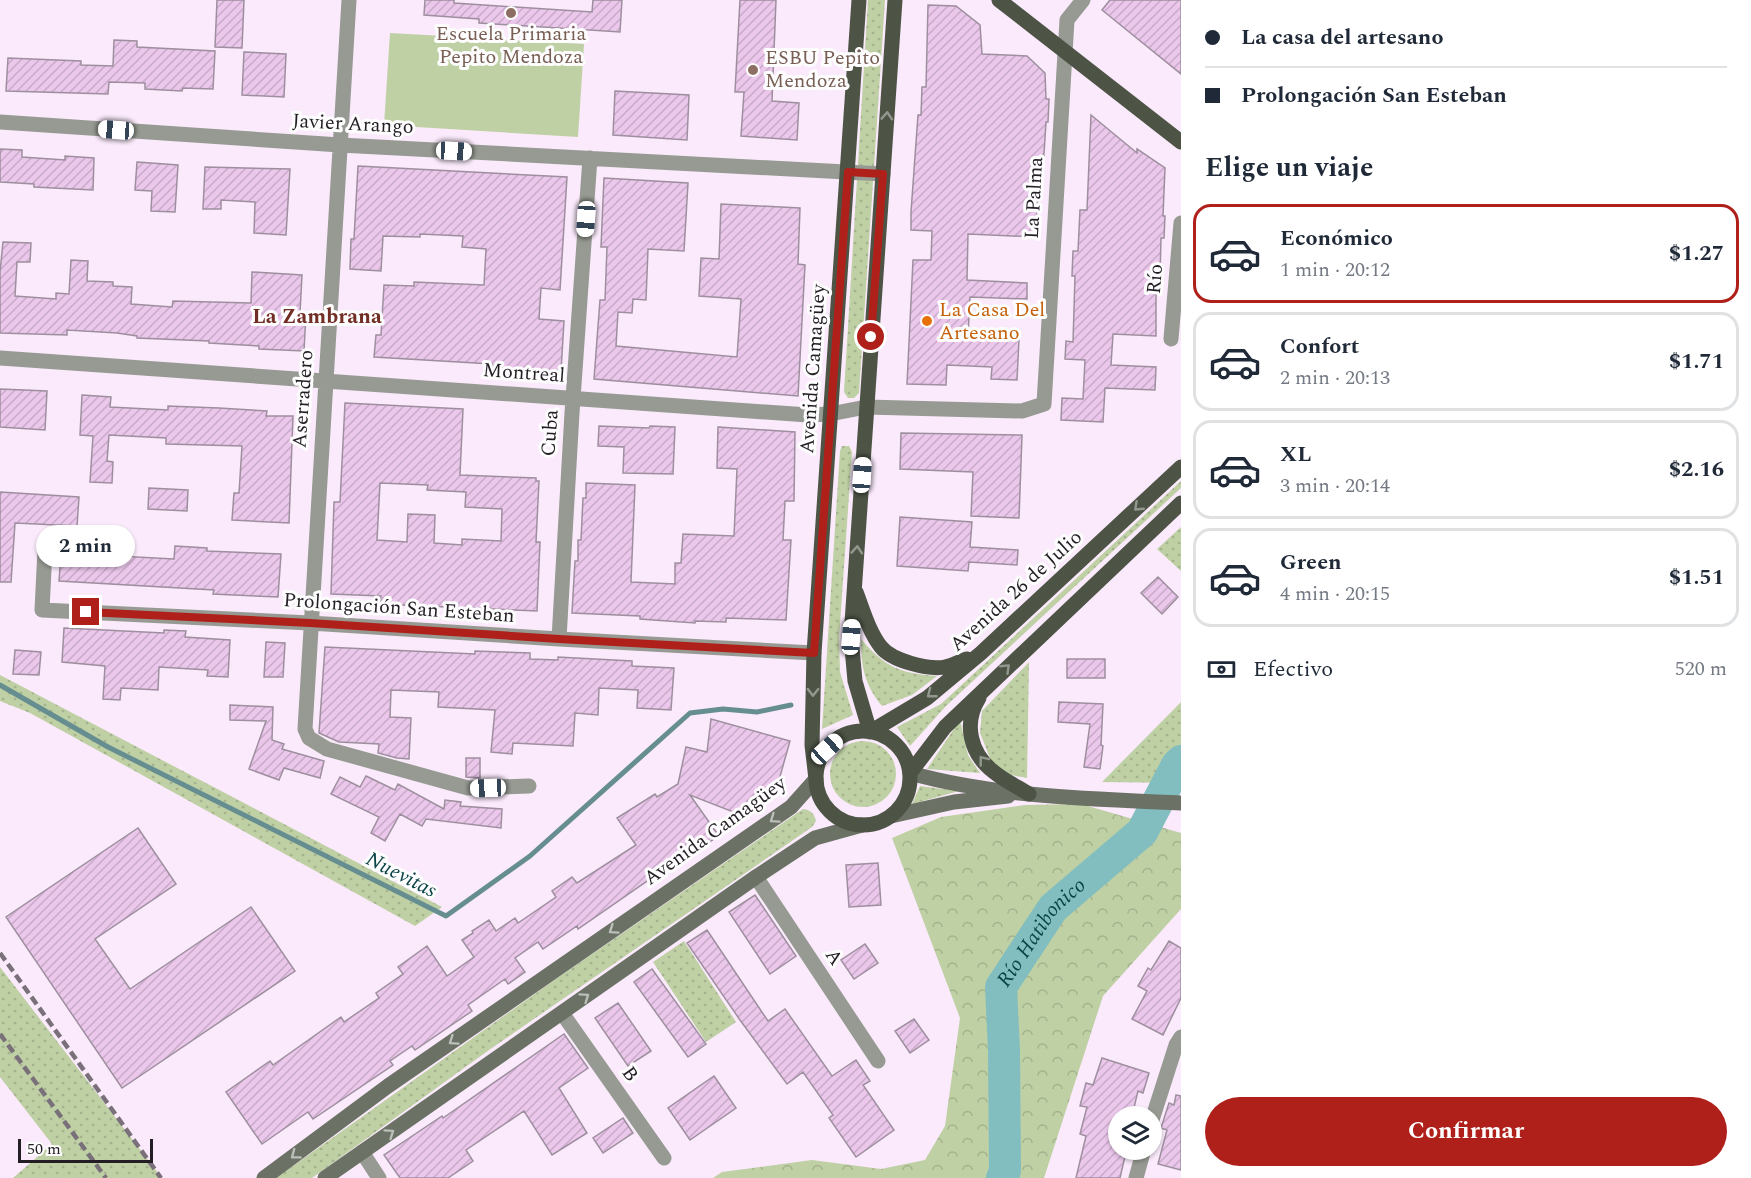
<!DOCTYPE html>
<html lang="es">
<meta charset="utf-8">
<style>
:root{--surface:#fff;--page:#f2f2f3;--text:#1f2937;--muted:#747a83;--line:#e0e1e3;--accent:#b0201a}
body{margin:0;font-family:Spectral,serif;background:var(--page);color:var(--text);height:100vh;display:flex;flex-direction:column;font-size:22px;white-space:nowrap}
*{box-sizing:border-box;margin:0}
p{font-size:20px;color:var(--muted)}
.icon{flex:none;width:33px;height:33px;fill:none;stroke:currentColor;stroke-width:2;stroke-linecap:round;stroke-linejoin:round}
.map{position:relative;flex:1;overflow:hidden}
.panel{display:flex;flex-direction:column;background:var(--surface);width:570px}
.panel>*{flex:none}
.banner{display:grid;align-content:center;height:132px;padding:0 24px;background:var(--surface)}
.tools{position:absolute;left:1108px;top:1106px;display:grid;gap:12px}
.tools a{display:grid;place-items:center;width:54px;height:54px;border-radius:50%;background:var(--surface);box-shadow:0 2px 4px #0004;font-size:30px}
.scale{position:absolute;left:18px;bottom:15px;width:135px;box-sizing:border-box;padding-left:6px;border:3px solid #231e24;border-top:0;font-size:16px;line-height:21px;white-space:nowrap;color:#231e24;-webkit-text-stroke:4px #fdfdfd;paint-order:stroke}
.end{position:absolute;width:27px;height:27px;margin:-14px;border:8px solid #b0201a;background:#fff;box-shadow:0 0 0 3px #fff}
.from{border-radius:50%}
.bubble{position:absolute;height:42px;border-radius:21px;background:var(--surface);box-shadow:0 2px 4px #0004;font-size:20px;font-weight:700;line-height:42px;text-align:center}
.car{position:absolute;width:18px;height:36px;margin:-18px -9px;border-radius:8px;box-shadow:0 0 4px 2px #0007;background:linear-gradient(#fff 24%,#345 0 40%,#fff 0 76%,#345 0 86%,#fff 0)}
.banner b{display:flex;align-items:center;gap:21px;height:57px;font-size:22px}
.banner b+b{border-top:2px solid var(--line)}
.banner i{width:15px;height:15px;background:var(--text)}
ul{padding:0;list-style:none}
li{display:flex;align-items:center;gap:18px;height:99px;margin:0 12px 9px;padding:0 12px;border:3px solid var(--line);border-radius:18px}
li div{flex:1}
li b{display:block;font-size:22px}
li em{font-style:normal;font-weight:700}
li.current{border-color:var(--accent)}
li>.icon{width:54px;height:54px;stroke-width:1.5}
h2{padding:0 24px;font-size:27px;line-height:72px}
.pay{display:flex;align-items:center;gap:15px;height:66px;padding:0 24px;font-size:22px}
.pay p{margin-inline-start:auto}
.button{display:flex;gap:12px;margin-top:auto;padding:12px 24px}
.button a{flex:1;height:69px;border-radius:36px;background:var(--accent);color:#fff;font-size:24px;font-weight:700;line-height:69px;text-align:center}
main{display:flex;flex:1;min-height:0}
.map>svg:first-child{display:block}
.grass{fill:url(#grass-dots)}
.forest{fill:url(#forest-crowns)}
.garden{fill:#bfd0a4}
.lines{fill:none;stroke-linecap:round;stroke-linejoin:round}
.stream{stroke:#668e91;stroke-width:5}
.river{stroke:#82bec0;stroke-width:32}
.building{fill:url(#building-hatch);stroke:#9e8f9f;stroke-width:1.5;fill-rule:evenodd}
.street{stroke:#969a92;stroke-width:15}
.secondary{stroke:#6b7165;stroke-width:15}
.primary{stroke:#4d5446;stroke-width:15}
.rail{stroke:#79707a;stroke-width:4.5;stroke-dasharray:9 4.5;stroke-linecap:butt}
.oneway{stroke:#93988f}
.oneway2{stroke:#bbbeb9}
.route{stroke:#b0201a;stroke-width:8}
.education-dot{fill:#8d6e63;stroke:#fdfdfd;stroke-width:2}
.food-dot{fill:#e8710a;stroke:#fdfdfd;stroke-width:2}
.labels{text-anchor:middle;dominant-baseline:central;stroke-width:6;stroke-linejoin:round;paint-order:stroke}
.education-label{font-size:20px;fill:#785e54;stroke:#fdfdfd}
.street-label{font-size:20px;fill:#231e24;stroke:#fdfdfd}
.food-label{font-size:20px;fill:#c56008;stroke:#fdfdfd;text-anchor:start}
.neighbourhood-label{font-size:21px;font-weight:bold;fill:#722d25;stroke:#fdfdfd}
.water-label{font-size:21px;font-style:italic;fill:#0b4447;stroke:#fdfdfd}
</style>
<main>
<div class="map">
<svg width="1181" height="1178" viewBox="0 0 1181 1178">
<defs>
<pattern id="grass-dots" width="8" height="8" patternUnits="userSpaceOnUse" patternTransform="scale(1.5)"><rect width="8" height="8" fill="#bfd0a4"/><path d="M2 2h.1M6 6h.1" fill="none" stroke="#a4b28d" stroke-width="1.8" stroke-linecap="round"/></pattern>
<pattern id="forest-crowns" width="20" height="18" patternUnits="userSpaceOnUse" patternTransform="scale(1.5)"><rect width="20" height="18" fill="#bfd0a4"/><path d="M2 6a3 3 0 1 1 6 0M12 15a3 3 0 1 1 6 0" fill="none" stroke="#a4b28d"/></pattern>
<pattern id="building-hatch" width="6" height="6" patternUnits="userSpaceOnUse" patternTransform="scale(1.5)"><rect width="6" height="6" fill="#eac7eb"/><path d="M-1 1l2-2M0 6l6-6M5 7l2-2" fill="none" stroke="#c8aac9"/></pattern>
</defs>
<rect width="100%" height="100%" fill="#faeafb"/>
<path class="grass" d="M868,0H885L859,393L854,398H848L844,392Z
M842,446H849L852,452L839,638L840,672L853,715L822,729L840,451Z
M1181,481V488L946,706L910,746L897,727L941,704Z
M1181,527V571L1157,549Z
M861,639C886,668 899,673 937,676L912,695L882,706C864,684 861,666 861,639Z
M1029,662L1027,778L1011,775L992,763L980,733L982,711Z
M0,675L442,907L415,926L30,713L0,701Z
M1181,702V783L1102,782Z
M960,720L968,755L980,773L927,769Z
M830 774a33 33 0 1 1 66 0a33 33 0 1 1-66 0Z
M920,786L959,791L912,804Z
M803,809C811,810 814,813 816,821L812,827L489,1050L312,1178H276L553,981Z
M684,941L736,1022L706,1042L653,962Z
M0,967L162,1178H13L52,1144L0,1077Z"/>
<path class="forest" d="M1081,804L1181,833V909L1103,996L1044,1178H713L722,1172L812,1160L881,1169L925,1160L945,1126L960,1018L892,838L941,817L1025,805Z"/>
<path class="garden" d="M390,33L584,44L578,137L384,125Z"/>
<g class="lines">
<path class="stream" d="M0,685L108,747L446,916L530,856L690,713L723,709L757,712L791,705"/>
<path class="river" id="s1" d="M1002,1178L1005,1171L1004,1050L1001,987L1053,908L1142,832L1177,765L1181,761"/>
</g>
<path class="building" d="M217,0H244L242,48L215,47Z
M425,0H454V3L592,12L593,0H622L620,32L479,23V19L424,15Z
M740,0H776L772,101L799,103L797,140L741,136L744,92H735Z
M1110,0H1181V74L1102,10Z
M928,5L956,6L980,25L982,54L1027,56L1045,73L1046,99H1049L1048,122H1046L1042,185H1038L1036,237L968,234L967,280L1027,283V299L970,297L968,336L1019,339L1017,380L991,379L992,367L947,365L946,385L907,384L913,260H931L932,231L911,230V212L918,115H921L922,87H926Z
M114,40L137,41V47L215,51L213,89L183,88L182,91L145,89V83L109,82L108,94L6,91L8,58L81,61V65L113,66Z
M244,52L286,54L284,97L242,95Z
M615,91L689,95L687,140L613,135Z
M1091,115L1137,153V149L1165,168L1163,216H1165L1164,238H1161L1160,276H1156V336L1113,334L1111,365L1156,367L1155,390L1105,388L1103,422L1061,420L1062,398L1083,399L1085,360L1065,359L1066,341L1073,342L1075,276H1072L1073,251H1078L1080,210H1087Z
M0,149L22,150V157L65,160V156L94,158L93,190L34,187V184L0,182Z
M137,162L178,165L175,212L151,211L152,191L135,190Z
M358,166L567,177L560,290L541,288L539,319L564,321L561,371L512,369L492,366V364L374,357L376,335H381L384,285L414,286V282L484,285L486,249L462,247L463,236L420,234V237L383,236L381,271L350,269L351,239H354Z
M205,167L290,169L286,235L254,233L255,202L221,200V209H203Z
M604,178L688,183L684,251L648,249L646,300L633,299L632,313L618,312L616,346L737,357L741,299L699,296L701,258L719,259L721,204L800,208L798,264L805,265L798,396L594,379L600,300H605L607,247H601Z
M3,242L31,243L30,262H17L15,296L56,299V293L69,294L71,260L88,261L87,281L113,282V286L132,287L131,304L172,307L173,301L251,303L252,272L302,275L300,313H306L304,351L259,349V346L209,343V341L137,338V336L117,333L67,330V335L0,333V272Z
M0,389L47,391L45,430L0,427Z
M82,395L111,397L110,407L168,410V406L219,408L267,411L266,416H293L289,523L232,520L234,493H239L242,446L166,444V438L109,435L107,461L113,462L112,483L90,482L93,436L80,435Z
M345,403L463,409L460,475L536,478V481H539L536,542H540L537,611L380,604L381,596L331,594L334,502H340ZM380,483L428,485L427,490L466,492L465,507L502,509L501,541L462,539V545L434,543L435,515L408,514L407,542L377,540Z
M599,426L649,428L650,426L675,427L673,474L623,473L624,447L598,446Z
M718,427L795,432L794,501H785L783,540H791L786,620L726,618V622L695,621V623L640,619V616L572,613L575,561H578V540H581L583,498H586V483L635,485L631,582L675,584V563H681L683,534L734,536L737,469L717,468Z
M901,433L1022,435L1019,518L971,516L973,472L900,469Z
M149,488L188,490L187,511L148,509Z
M0,492L79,497L77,526L15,523L11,582H0Z
M900,517L972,522L970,547L1018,550L1017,565L969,562L968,571L897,566Z
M175,546L207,548V551L281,554L278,597L213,594L214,590L59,581L61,553L174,559Z
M1158,577L1178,597L1162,614L1141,593Z
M64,628L164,633V630L186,631L185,637L230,640L228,677L207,676L208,670L159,667L158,690L121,688L120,700L103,699L105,666L62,662Z
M266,642L285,643L283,677H264Z
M325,647L475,654V651L530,653V659L558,660V657L632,661V666L674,668L671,710L637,708L638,690L599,688L598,715L575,713L573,746L513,743L512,754L491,752L495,710L438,707L439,692L391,690L390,717L411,718L409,759L397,758L378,753L379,744L339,742L319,733Z
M15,650L41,652L39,675L13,674Z
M1067,659H1105V678H1067Z
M1059,702L1103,704L1101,745L1103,746L1100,769L1084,767L1090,724L1058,722Z
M230,705L273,707L272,740L284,744L282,749L324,761L320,778L284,768L279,780L249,769L266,721L230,720Z
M711,719L790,741L777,787L746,817L690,795L719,836L656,875L578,929L577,926L543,949L538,942L515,958L525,972L508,984L505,979L468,1005L472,1011L415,1050L412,1046L390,1061L393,1065L313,1119L308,1112L262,1144L226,1092L270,1061L273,1065L341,1017L344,1022L379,998L376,993L403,974L398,967L427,946L447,976L474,957L462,940L473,933L472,931L489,920L496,931L515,918L518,923L556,897L552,891L572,877L577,883L636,845L617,818L655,794L657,797L678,784L686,747L707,752Z
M466,758H480V778L466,777Z
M366,776L395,790L398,784L444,809L445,800L461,802L460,806L502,809L501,828L426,819L422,826L400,814L385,841L371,833L379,817L331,794L340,777L360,787Z
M138,828L176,884L95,939L130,989L251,907L295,971L122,1088L6,917Z
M878,863L881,905L849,907L846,865Z
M755,895L796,956L770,974L729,912Z
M707,930L768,1021L785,1009L832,1076L856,1060L870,1081L863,1085L894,1130L856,1157L829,1118L833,1115L803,1072L787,1084L740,1020L687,943Z
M1169,941L1181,948V998L1163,1035L1132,1019L1147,991L1138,986L1148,968L1151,970Z
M865,944L878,963L854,979L841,960Z
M652,969L706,1044L688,1057L634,982Z
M618,1003L651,1051L628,1066L595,1018Z
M914,1019L929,1040L910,1053L895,1031Z
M564,1034L588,1068L559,1088L587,1133L552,1155L524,1111L466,1150L473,1161L448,1178H400L384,1155L442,1116L443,1118Z
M1102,1058L1149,1073L1143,1093L1138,1091L1132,1116H1119V1150L1126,1152L1120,1178H1076L1086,1136L1080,1134L1087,1107L1080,1106L1086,1083L1093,1085Z
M714,1076L736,1108L690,1140L668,1108Z
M1176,1095L1181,1096V1170L1158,1164L1167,1130L1161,1128L1169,1103L1174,1105Z
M623,1118L633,1133L603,1153L593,1138Z"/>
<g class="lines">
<path class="street" d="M349,0L305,729L309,738L327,749L468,788L529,786
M0,122L340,145L883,174
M1171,339L1181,223
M0,358L808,415L830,414L866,407L1022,411L1044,404L1067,20L1083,0
M45,549L42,610L310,623L559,639L814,653
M559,639L572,413L590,158
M756,877L878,1061
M562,1013L664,1158
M1152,1120L1176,1045L1181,1037
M362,1152L379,1178
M1136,1178L1144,1149"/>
<path class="secondary" d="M910,773C996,797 1092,799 1181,803
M891,816L954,802L1008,796
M264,1178L388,1086L791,807L816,779
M325,1178L756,877L815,838L862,825"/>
<path class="primary" d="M895,0L851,637L855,681L870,732L927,698L981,653L1181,467
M999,0L1181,142
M856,592C863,610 869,632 881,647C892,661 929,670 945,667C953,666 960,661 967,659
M979,698C963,723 970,754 994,772C1005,781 1018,787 1029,794
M816 778a47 47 0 1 1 94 0a47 47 0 1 1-94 0Z
M910,773L945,727L1181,503
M816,779L812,745L814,653L859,0"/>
<path class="rail" d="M0,953L161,1178
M0,1034L106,1178"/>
</g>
<defs><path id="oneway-chevron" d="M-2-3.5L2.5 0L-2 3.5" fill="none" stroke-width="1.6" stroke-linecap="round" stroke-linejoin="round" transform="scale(1.5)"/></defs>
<g class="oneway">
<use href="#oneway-chevron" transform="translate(887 116) rotate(-86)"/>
<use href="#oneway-chevron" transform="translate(1138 507) rotate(137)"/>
<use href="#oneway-chevron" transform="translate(857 550) rotate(-86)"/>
<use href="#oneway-chevron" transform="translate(1006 668) rotate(-44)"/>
<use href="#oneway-chevron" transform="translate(813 692) rotate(91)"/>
<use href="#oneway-chevron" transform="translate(931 694) rotate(142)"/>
<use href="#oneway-chevron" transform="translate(983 760) rotate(-128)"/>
</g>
<g class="oneway2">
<use href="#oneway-chevron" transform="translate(774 819) rotate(145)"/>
<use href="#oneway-chevron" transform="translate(613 930) rotate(145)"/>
<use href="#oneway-chevron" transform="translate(585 997) rotate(-35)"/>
<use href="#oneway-chevron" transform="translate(453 1041) rotate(145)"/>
<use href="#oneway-chevron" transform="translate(390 1133) rotate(-35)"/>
<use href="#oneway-chevron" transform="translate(295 1155) rotate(143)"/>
</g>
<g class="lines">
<path class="route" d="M86,612L310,623L559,639L814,653L848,172L883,174L871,337"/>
</g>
<g class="education-dot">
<circle cx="511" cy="13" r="6"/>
<circle cx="753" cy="70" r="6"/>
</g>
<circle class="food-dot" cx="927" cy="321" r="6"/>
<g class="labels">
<g class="education-label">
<text x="511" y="34">Escuela Primaria<tspan x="511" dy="23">Pepito Mendoza</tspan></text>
<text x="765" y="58" text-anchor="start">ESBU Pepito<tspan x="765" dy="23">Mendoza</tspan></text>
</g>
<g class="street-label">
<text transform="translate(353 124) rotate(3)">Javier Arango</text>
<text transform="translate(1034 198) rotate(-87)">La Palma</text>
<text transform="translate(1155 279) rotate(-85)">Río</text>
<text transform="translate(813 369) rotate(-86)">Avenida Camagüey</text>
<text transform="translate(524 373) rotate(4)">Montreal</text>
<text transform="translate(303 399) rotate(-86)">Aserradero</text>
<text transform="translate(550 433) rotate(-86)">Cuba</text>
<text transform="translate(1016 591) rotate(-42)">Avenida 26 de Julio</text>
<text transform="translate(399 608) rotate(4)">Prolongación San Esteban</text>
<text transform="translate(715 831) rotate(-36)">Avenida Camagüey</text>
<text transform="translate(834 957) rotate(56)">A</text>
<text transform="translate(630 1074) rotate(55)">B</text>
</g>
<g class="food-label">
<text x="939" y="310">La Casa Del<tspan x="939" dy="23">Artesano</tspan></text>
</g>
<g class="neighbourhood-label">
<text x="317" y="317">La Zambrana</text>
</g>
<g class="water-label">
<text transform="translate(401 875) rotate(27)">Nuevitas</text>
<text stroke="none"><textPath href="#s1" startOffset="260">Río Hatibonico</textPath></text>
</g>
</g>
</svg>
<div class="tools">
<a><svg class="icon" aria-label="layers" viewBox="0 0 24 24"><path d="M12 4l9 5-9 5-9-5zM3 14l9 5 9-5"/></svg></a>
</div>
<div class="scale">50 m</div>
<i class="end from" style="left:871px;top:337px"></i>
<i class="end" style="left:86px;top:612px"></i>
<div class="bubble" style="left:36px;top:525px;width:99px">2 min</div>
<i class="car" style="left:116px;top:130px;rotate:274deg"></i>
<i class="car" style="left:454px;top:151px;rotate:93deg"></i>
<i class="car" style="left:586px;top:219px;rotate:184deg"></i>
<i class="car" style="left:862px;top:475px;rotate:4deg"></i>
<i class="car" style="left:851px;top:637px;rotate:4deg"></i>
<i class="car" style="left:827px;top:749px;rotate:48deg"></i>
<i class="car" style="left:488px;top:788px;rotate:268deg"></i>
</div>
<section class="panel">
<div class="banner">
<b><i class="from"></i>La casa del artesano</b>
<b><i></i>Prolongación San Esteban</b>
</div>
<h2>Elige un viaje</h2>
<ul>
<li class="current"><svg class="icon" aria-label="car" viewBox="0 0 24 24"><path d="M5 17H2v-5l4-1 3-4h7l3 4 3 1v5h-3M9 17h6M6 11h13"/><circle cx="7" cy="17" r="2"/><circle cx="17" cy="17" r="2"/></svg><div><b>Económico</b><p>1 min · 20:12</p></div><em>$1.27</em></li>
<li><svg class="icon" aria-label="car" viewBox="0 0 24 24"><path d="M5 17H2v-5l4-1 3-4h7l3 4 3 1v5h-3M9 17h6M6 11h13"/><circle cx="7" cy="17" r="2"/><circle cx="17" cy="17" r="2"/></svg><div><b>Confort</b><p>2 min · 20:13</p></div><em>$1.71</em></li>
<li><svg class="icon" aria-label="car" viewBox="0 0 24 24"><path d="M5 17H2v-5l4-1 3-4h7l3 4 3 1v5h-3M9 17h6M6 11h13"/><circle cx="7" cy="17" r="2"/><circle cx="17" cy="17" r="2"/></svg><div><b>XL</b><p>3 min · 20:14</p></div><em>$2.16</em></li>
<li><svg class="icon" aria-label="car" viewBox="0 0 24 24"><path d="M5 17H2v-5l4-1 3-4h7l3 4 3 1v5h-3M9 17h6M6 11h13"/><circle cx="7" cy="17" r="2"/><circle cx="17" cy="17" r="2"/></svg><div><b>Green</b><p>4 min · 20:15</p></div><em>$1.51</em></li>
</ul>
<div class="pay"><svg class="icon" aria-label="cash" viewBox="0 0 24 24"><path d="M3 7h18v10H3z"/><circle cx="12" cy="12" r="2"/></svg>Efectivo<p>520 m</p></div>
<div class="button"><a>Confirmar</a></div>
</section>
</main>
